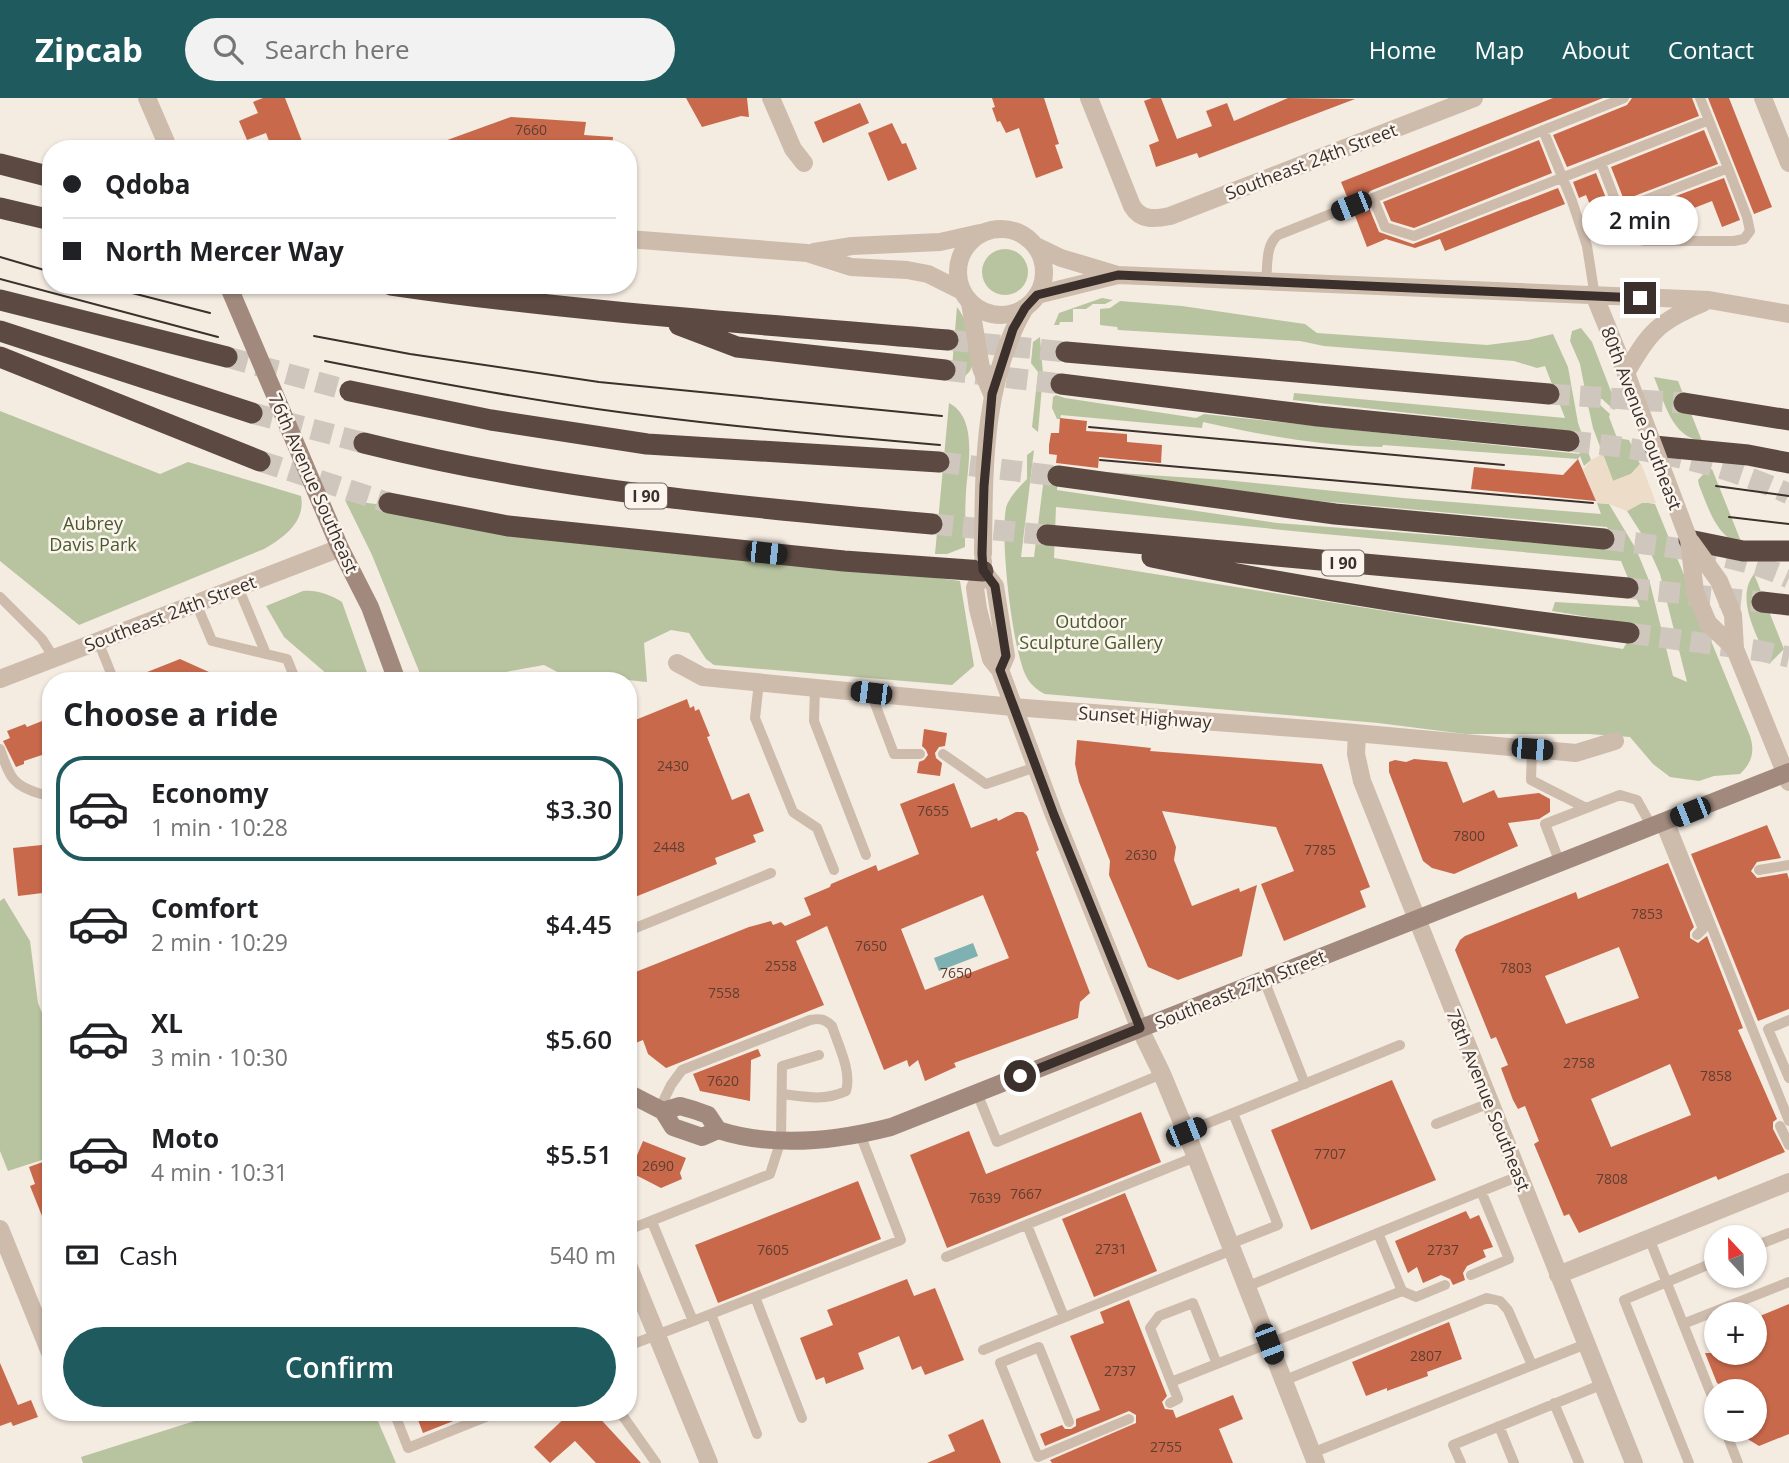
<!DOCTYPE html>
<meta charset="utf-8">
<style>
:root{--surface:#fff;--page:#f2f2f2;--text:#202124;--muted:#757577;--line:#e0e0e0;--accent:#1f5a5e}
body{margin:0;font-family:"Open Sans",sans-serif;background:var(--page);color:var(--text);height:100vh;display:flex;flex-direction:column;font-size:26px;white-space:nowrap}
*{box-sizing:border-box;margin:0}
p{font-size:23px;color:var(--muted)}
.icon{flex:none;width:38px;height:38px;fill:none;stroke:currentColor;stroke-width:2;stroke-linecap:round;stroke-linejoin:round}
.map{position:relative;flex:1;overflow:hidden}
.sheet{position:absolute;left:42px;top:574px;width:595px;height:749px;display:flex;flex-direction:column;background:var(--surface);border-radius:28px;box-shadow:0 2px 5px #0004}
.sheet>*{flex:none}
.guide{position:absolute;left:42px;top:42px;width:595px;height:154px;border-radius:28px;box-shadow:0 2px 5px #0004;display:grid;align-content:center;height:154px;padding:0 21px;background:var(--surface)}
.needle{width:46px;rotate:338deg}
.controls{position:absolute;left:1704px;top:1127px;display:grid;gap:14px}
.controls a{display:grid;place-items:center;width:63px;height:63px;border-radius:50%;background:var(--surface);box-shadow:0 2px 5px #0004;font-size:35px}
.end{position:absolute;width:32px;height:32px;margin:-16px;border:9px solid #3b302b;background:#fff;box-shadow:0 0 0 4px #fff}
.from{border-radius:50%}
.bubble{position:absolute;height:49px;border-radius:24px;background:var(--surface);box-shadow:0 2px 5px #0004;font-size:23px;font-weight:600;line-height:49px;text-align:center}
.car{position:absolute;width:21px;height:42px;margin:-21px -10px;border-radius:9px;box-shadow:0 0 5px 2px #0007;background:linear-gradient(#222 24%,#8ab4d8 0 40%,#222 0 76%,#8ab4d8 0 86%,#222 0)}
.guide b{display:flex;align-items:center;gap:24px;height:66px;font-size:26px}
.guide b+b{border-top:2px solid var(--line)}
.guide i{width:18px;height:18px;background:var(--text)}
ul{padding:0;list-style:none}
li{display:flex;align-items:center;gap:21px;height:105px;margin:0 14px 10px;padding:0 7px;border:4px solid transparent;border-radius:28px}
li div{flex:1}
li b{display:block;font-size:26px}
li em{font-style:normal;font-weight:600}
li.selected{border-color:var(--accent)}
li>.icon{width:63px;height:63px;stroke-width:1.5}
h2{padding:0 21px;font-size:32px;line-height:84px}
.pay{display:flex;align-items:center;gap:18px;height:77px;padding:0 21px;font-size:26px}
.pay p{margin-inline-start:auto}
.action{display:flex;gap:14px;margin-top:auto;padding:14px 21px}
.action a{flex:1;height:80px;border-radius:42px;background:var(--accent);color:#fff;font-size:28px;font-weight:600;line-height:80px;text-align:center}
header{display:flex;align-items:center;gap:42px;box-sizing:border-box;height:98px;padding:0 35px;background:var(--accent);color:#fff}
header strong{font-size:33px}
nav{display:flex;gap:38px;margin-inline-start:auto;font-size:24px}
.search{width:490px;height:63px;background:var(--page);display:flex;align-items:center;gap:18px;box-sizing:border-box;padding:0 24px;border-radius:38px;color:var(--muted);font-size:26px}
.map>svg:first-child{display:block}
.green{fill:#b8c4a0;fill-rule:evenodd}
.plaza{fill:#ecdcc8}
.water{fill:#7fb0b2}
.building{fill:#c8694b;fill-rule:evenodd}
.lines{fill:none;stroke-linecap:round;stroke-linejoin:round}
.motorway-tunnel{stroke:#cfc6bd;stroke-width:21;stroke-dasharray:21 10;stroke-linecap:butt}
.service{stroke:#cdbbac;stroke-width:10}
.minor{stroke:#cdbbac;stroke-width:18}
.tertiary{stroke:#cdbbac;stroke-width:18}
.secondary{stroke:#a18a7d;stroke-width:18}
.motorway{stroke:#5c4a42;stroke-width:21}
.tram{stroke:#3b302b;stroke-width:2}
.tertiary-bridge{stroke:#cdbbac;stroke-width:18}
.route{stroke:#3b302b;stroke-width:9}
.labels{text-anchor:middle;dominant-baseline:central;stroke-width:5;stroke-linejoin:round;paint-order:stroke}
.number-label{font-size:14px;fill:#5e3e33}
.shield{fill:#fbf5ee;stroke:#756b66;stroke-width:2}
.shield-label{font-size:16px;font-weight:bold;fill:#3b302b}
.street-label{font-size:18px;fill:#3b302b;stroke:#fbf5ee}
.park-label{font-size:18px;fill:#4a5a2e;stroke:#fbf5ee}
</style>
<header>
<strong>Zipcab</strong>
<div class="search"><svg class="icon" aria-label="search" viewBox="0 0 24 24"><circle cx="10" cy="10" r="6"/><path d="M15 15l6 6"/></svg>Search here</div>
<nav><a>Home</a><a>Map</a><a>About</a><a>Contact</a></nav>
</header>
<div class="map">
<svg width="1789" height="1365" viewBox="0 0 1789 1365">
<rect width="100%" height="100%" fill="#f4ebe1"/>
<path class="green" d="M982 174a23 23 0 1 1 46 0a23 23 0 1 1-46 0Z
M1102,200L1113,202L1105,206H1093L1086,211H1073V224H1060L1059,227H1054L1059,215Z
M1120,203L1182,208L1305,226L1317,235L1487,247L1528,242L1553,236L1568,269L1578,325L1591,362L1584,368L1580,358L1578,361L1383,347L1382,349C1322,348 1261,337 1203,324L1202,330L1061,317L1060,321H1057L1052,310L1053,299L1056,297L1065,300L1196,320L1204,316L1580,356L1570,333L1293,302L1294,295L1565,320L1545,268L1537,270L1514,263L1324,248L1300,243L1118,232L1117,229L1100,227V211L1110,210Z
M957,209C971,227 989,281 951,282Z
M1581,230L1592,244L1617,309L1614,312L1602,301L1586,297L1580,266L1570,243L1572,233Z
M1040,239L1043,276L1038,334L1032,329L1038,274L1031,265L1033,244Z
M1654,279L1678,283L1702,343C1672,340 1664,303 1654,279Z
M1587,303L1599,306L1610,316L1609,319L1617,340L1629,342L1640,366L1631,376L1613,383L1593,330Z
M949,305C978,320 968,367 966,393C965,412 965,430 965,449L947,456H935Z
M0,313L160,376L188,364L301,398C306,424 283,440 264,451L79,527L0,463Z
M1034,352L1021,459H1034L1044,379L1054,368L1058,378L1057,392L1277,425L1616,451L1607,429L1274,399L1103,374L1225,382L1403,400L1601,416L1597,405L1609,406L1636,451L1650,485L1673,578L1687,584L1660,476L1643,438L1627,413L1642,404L1655,406L1750,638C1755,653 1752,665 1740,676L1714,678L1699,683L1670,679L1653,666L1630,639L1589,636H1465L1378,625L1045,596C1037,592 1030,586 1026,578C1012,549 1000,442 1006,410C1008,401 1018,390 1027,381V357ZM1056,409L1313,435L1621,463L1640,509L1555,504L1552,513L1637,527L1623,551L1054,460Z
M1712,371L1742,446C1717,441 1708,409 1699,387L1698,382L1707,372Z
M345,402L960,483L974,568L952,587L714,567L706,561L689,535L671,532L644,545L647,584L598,579L569,580L544,567L483,578L474,583H423L372,457Z
M1754,476L1784,551L1769,566C1759,540 1734,502 1754,476Z
M303,493C318,492 328,496 342,504L370,583H335L284,539L266,508Z
M4,800L30,843L38,905L51,937V1059L8,1073L0,1053V803Z
M223,1314H374L396,1365H83L81,1359Z"/>
<path class="plaza" d="M1603,356L1613,383L1631,376L1641,365L1656,405H1642L1627,413L1609,406L1597,405L1583,372L1591,362Z"/>
<path class="water" d="M973,845L978,858L939,873L934,860Z"/>
<path class="building" d="M263,0H285L305,51H272L266,35L247,42L239,23L258,15L253,4Z
M686,0H747L749,19L741,18L702,29Z
M992,0H1044L1059,46L1055,47L1063,70L1036,80L1019,30L1006,35L1000,23L997,24L992,10L995,9Z
M1152,0H1161L1177,41L1212,28L1206,13L1227,5L1234,23L1288,0L1355,1L1199,60L1197,55L1156,69L1149,47L1159,43L1144,3Z
M1553,0H1603L1370,93L1365,100L1379,134L1413,146L1558,90L1565,106L1445,153L1440,141L1415,150L1386,141L1367,149L1354,115L1358,112V106L1355,101H1348L1341,84Z
M1632,0H1692L1699,18L1567,69L1553,37L1627,7Z
M1708,0H1729L1772,109L1754,116Z
M860,5L869,25L823,45L814,24Z
M511,19L586,24L584,37L613,39L612,51H428V49Z
M892,25L902,46L906,45L917,71L888,83L868,35Z
M1704,32L1718,66L1624,102L1611,69Z
M1539,42L1552,75L1414,130L1391,123L1383,104Z
M1596,75L1612,115L1617,120L1724,80L1740,122L1722,129L1712,103L1638,132L1632,128L1627,129L1622,134L1623,139L1606,146L1586,97L1579,100L1573,84Z
M1060,320L1087,323L1086,333L1127,336V344L1162,347L1161,365L1099,359L1098,370L1056,365L1057,357L1049,356V347L1051,335H1059Z
M1578,361L1596,403L1471,391L1474,369L1563,377Z
M180,561L229,583H128L127,582Z
M687,601L690,610L694,608L695,613L699,611L710,638L707,639L732,702L749,695L764,733L753,737L756,744L715,760L717,766L635,799L628,782V656L637,652L628,625Z
M42,623L51,645V654L24,663V666L16,669L3,643L10,640L7,633L25,626L27,629Z
M924,631L947,635L945,648L939,649L935,655L936,660L942,665L940,678L917,675L919,664L924,662L928,657L926,652L922,648Z
M1077,642L1151,650L1150,653L1322,666L1370,789L1360,793L1366,809L1284,843L1261,786L1294,773L1276,729L1162,713L1176,749L1174,762L1192,808L1239,790L1240,794L1257,787L1242,858L1178,882L1148,869L1109,777L1110,763L1079,684L1075,666Z
M1414,661L1447,664L1463,705L1494,692L1498,700L1539,695L1550,701V714L1539,721L1508,725L1518,748L1454,776L1432,770L1423,763L1389,674V664L1395,662L1406,664Z
M954,685L971,730L997,720L998,723L1016,714H1023L1027,718L1039,752L1036,754L1090,895L1080,904L1078,920L954,965L956,969L925,983L918,962L909,969L907,962L884,972L827,828L796,843L824,907L666,970L648,956L643,942L628,948V877L749,829L771,823L773,827L781,824L785,828L811,817L804,800L830,789L831,786L876,767L878,773L919,756L900,706ZM983,797L1009,860L925,892L901,831Z
M1767,727L1781,760L1757,764L1751,773L1757,780L1787,775L1789,781V911L1758,923L1691,756Z
M51,746V794L18,798L13,750Z
M1668,765L1694,829L1690,834V840L1698,845L1707,838L1743,930L1738,932L1777,1021L1773,1024V1031L1785,1054L1718,1082L1716,1078L1579,1135L1569,1116L1564,1118L1534,1046L1539,1043L1525,1008L1518,1011L1513,1002L1501,970L1508,967L1496,939L1491,941L1455,852L1460,842L1465,838L1576,794L1578,801ZM1619,849L1639,900L1566,926L1545,878ZM1670,966L1691,1017L1611,1049L1591,1001Z
M758,951L761,958L751,962L750,1003L700,993L693,976Z
M1392,982L1436,1082L1311,1132L1271,1032Z
M1141,1014L1161,1064L947,1150L910,1057L969,1033L986,1076Z
M643,1043L686,1060L680,1075L682,1081L661,1090L630,1074Z
M51,1061V1138H50L30,1088L35,1086L29,1069Z
M858,1083L881,1141L718,1205L695,1147Z
M1125,1095L1157,1173L1094,1199L1062,1121Z
M1466,1113L1470,1121L1479,1117L1493,1149L1483,1152L1486,1159L1467,1168L1463,1175L1465,1182L1453,1187L1450,1181L1441,1177L1423,1185L1417,1169L1408,1175L1395,1143Z
M907,1181L914,1198L935,1190L964,1262L925,1277L921,1268L912,1272L899,1238L858,1255L864,1271L826,1286L824,1279L816,1282L800,1240L833,1227L827,1212Z
M1129,1202L1167,1298L1162,1304L1165,1311L1173,1312L1176,1320L1233,1297L1243,1321L1219,1331L1233,1365H1052L1050,1362L1136,1325V1317L1129,1313L1045,1348L1040,1336L1062,1327L1065,1331H1071L1076,1328V1321L1100,1312L1070,1238L1104,1225L1100,1214Z
M1789,1206V1336L1759,1348L1733,1332H1755V1293H1728L1727,1290L1717,1285L1705,1255H1755V1220Z
M1449,1224L1462,1261L1427,1274L1428,1278L1406,1286L1387,1293V1290L1366,1298L1352,1264Z
M0,1265L18,1307L31,1302L38,1319L13,1328L11,1324L0,1328Z
M415,1314H476L423,1335Z
M571,1314H594L641,1365H596L575,1343L550,1365L534,1349Z
M983,1321L1001,1365H927L955,1353L948,1337Z"/>
<g class="lines">
<path class="motorway-tunnel" d="M948,242L1066,254
M227,259L350,293
M945,272L1061,286
M1549,296L1684,305
M252,315L364,345
M1569,343C1647,351 1717,363 1789,396
M260,363L389,405
M939,364L1058,378
M932,426L1047,437
M1604,441C1666,449 1732,454 1789,480
M1628,490L1762,504
M1629,535L1761,553L1789,559"/>
<path class="service" d="M1624,0L1373,100L1385,129L1414,138L1709,22
M1543,32L1572,103L1587,148L1595,199
M1601,65L1619,112L1728,70L1700,0
M1630,136L1636,141L1645,143H1734L1744,141L1750,133L1747,119L1728,70
M1266,183C1268,167 1265,148 1278,137L1351,108
M238,489L266,556
M0,499L42,541L54,560
M196,505L212,543L287,561L296,583
M98,543L114,583
M759,584L755,620L793,714L817,730L834,772
M815,589L814,623L866,757
M871,595L894,656H920
M0,651C10,679 12,688 41,696
M1532,651L1531,682L1586,710
M943,656L986,686L1036,669
M1669,722L1789,1023
M1660,725L1703,831L1697,837
M1560,765L1545,726L1620,697L1637,702L1652,729
M1759,772L1789,767
M628,833L771,775
M1264,882L1305,986
M1789,922L1768,931L1789,980
M977,995L997,1044L1162,976
M659,1012L671,987L682,972L810,922C820,920 825,921 832,928C838,947 852,973 846,993C826,1003 804,999 783,996
M1436,1026L1490,1005
M1780,1028L1789,1047
M1186,1034L1400,947
M1027,1127L1064,1219
M628,1132L770,1076L781,1042L782,968L819,957
M1378,1135L1519,1078
M1649,1140L1717,1311
M1230,1146L1278,1127L1233,1015
M1755,1148L1789,1135
M946,1159L1195,1059
M1471,1177L1509,1161L1481,1093
M1402,1193L1416,1199L1445,1187
M755,1199L802,1320
M711,1216L757,1336
M693,1223L901,1142L860,1036
M1683,1226L1789,1184
M628,1248L693,1223L652,1124
M983,1252L1232,1152
M1217,1266L1193,1205L1159,1218L1150,1230L1171,1284L1402,1193L1378,1135L1246,1189
M1283,1283L1487,1200L1500,1203L1508,1212L1532,1267
M1170,1305L1178,1301L1171,1284
M1554,1305L1579,1365
M394,1314L408,1350L498,1314
M620,1314L656,1365
M1069,1324L1039,1249L1000,1265L1038,1359L1129,1321
M1499,1328L1514,1365
M1725,1332L1738,1365
M1312,1355L1586,1246
M1461,1365L1453,1347L1603,1286
M1689,1365L1624,1202L1717,1163"/>
<path class="minor" d="M771,0L793,51L804,65
M1089,0L1132,108C1141,123 1155,121 1170,118L1474,0
M1763,0L1789,65
M677,565L703,579L1013,609L1322,632L1576,655L1615,643
M0,1131L51,1257"/>
<path class="tertiary" d="M147,0L169,51
M958 174a43 43 0 1 1 86 0a43 43 0 1 1-86 0Z
M628,141L807,155L851,169L907,172L928,176L962,193
M1036,148L1061,160L1118,177
M814,154L852,148L940,144L980,135
M1037,197L1118,177L1709,202L1789,216
M1595,199L1626,275
M1626,275C1649,234 1659,223 1703,205
M983,463V473L975,490L978,511L991,561L1000,572L1054,717L1140,931L1162,976L1186,1034L1316,1365
M983,473L995,488L1006,558L1000,572
M1735,551L1789,684
M0,581L340,450
M1357,636L1356,656L1362,683L1634,1365
M628,1167L709,1365
M1558,1177L1789,1084"/>
<path class="secondary" d="M228,187L340,450L370,509L397,583
M628,995L663,1013L673,1029L702,1039L718,1032
M663,1013L680,1008L694,1012L708,1017L718,1032C773,1050 836,1043 891,1029L1789,674"/>
<path class="motorway" d="M0,66L51,79
M0,110L51,122
M391,187C575,214 762,226 948,242
M0,202L227,259
M679,227L737,249L945,272
M0,233L252,315
M1066,254L1549,296
M0,259L260,363
M1061,286L1318,318L1569,343
M350,293L491,322L647,346L939,364
M1684,305L1789,322
M364,345C551,392 741,409 932,426
M1654,348L1748,357L1789,365
M1058,378L1335,416L1604,441
M389,405L508,428L844,463L983,473
M1047,437L1628,490
M1689,442L1743,453H1789
M1152,459C1310,492 1469,516 1629,535
M1762,504L1789,507"/>
<path class="tram" d="M0,159L51,174
M0,181L218,239
M101,187L210,215
M314,238L410,256L599,284L942,318
M325,263C415,281 506,298 597,311C711,327 825,337 940,347
M1089,329L1504,367
M1100,362L1593,405
M1716,388L1789,398
M1729,419L1789,426"/>
<path class="tertiary-bridge" d="M970,205L981,270L992,296
M1626,275L1689,442L1695,494L1708,525L1735,551
M1691,444L1719,483L1733,517L1735,551
M983,456C984,374 982,283 1025,210"/>
</g>
<g class="lines">
<path class="route" d="M1020,978L1140,930L1054,717L1000,572L1006,558L995,488L983,472L982,456L984,388L992,296L1013,231L1025,210L1037,197L1118,177L1640,200"/>
</g>
<g class="labels">
<g class="number-label">
<text x="531" y="31">7660</text>
<text x="673" y="667">2430</text>
<text x="933" y="712">7655</text>
<text x="1469" y="737">7800</text>
<text x="669" y="748">2448</text>
<text x="1320" y="751">7785</text>
<text x="1141" y="756">2630</text>
<text x="1647" y="815">7853</text>
<text x="871" y="847">7650</text>
<text x="781" y="867">2558</text>
<text x="1516" y="869">7803</text>
<text x="956" y="874">7650</text>
<text x="724" y="894">7558</text>
<text x="1579" y="964">2758</text>
<text x="1716" y="977">7858</text>
<text x="723" y="982">7620</text>
<text x="1330" y="1055">7707</text>
<text x="658" y="1067">2690</text>
<text x="1612" y="1080">7808</text>
<text x="1026" y="1095">7667</text>
<text x="985" y="1099">7639</text>
<text x="1111" y="1150">2731</text>
<text x="773" y="1151">7605</text>
<text x="1443" y="1151">2737</text>
<text x="1426" y="1257">2807</text>
<text x="1120" y="1272">2737</text>
<text x="1166" y="1348">2755</text>
</g>
<g class="shield">
<rect x="625" y="385.5" width="42" height="25" rx="5"/>
<rect x="1322" y="452.5" width="42" height="25" rx="5"/>
</g>
<g class="shield-label">
<text x="646" y="398">I 90</text>
<text x="1343" y="465">I 90</text>
</g>
<g class="street-label">
<text transform="translate(1311 63) rotate(-21)">Southeast 24th Street</text>
<text transform="translate(1642 320) rotate(69)">80th Avenue Southeast</text>
<text transform="translate(314 385) rotate(66)">76th Avenue Southeast</text>
<text transform="translate(170 515) rotate(-21)">Southeast 24th Street</text>
<text transform="translate(1145 619) rotate(4)">Sunset Highway</text>
<text transform="translate(1240 891) rotate(-22)">Southeast 27th Street</text>
<text transform="translate(1489 1002) rotate(68)">78th Avenue Southeast</text>
</g>
<g class="park-label">
<text x="93" y="425">Aubrey<tspan x="93" dy="21">Davis Park</tspan></text>
<text x="1091" y="523">Outdoor<tspan x="1091" dy="21">Sculpture Gallery</tspan></text>
</g>
</g>
</svg>
<div class="controls">
<a><svg class="needle" viewBox="-14 -14 28 28"><path d="M0-13l5 13h-10z" fill="#e53935"/><path d="M0 13l5-13h-10z" fill="#757577"/></svg></a>
<a>+</a>
<a>−</a>
</div>
<i class="end from" style="left:1020px;top:978px"></i>
<i class="end" style="left:1640px;top:200px"></i>
<div class="bubble" style="left:1582px;top:98px;width:116px">2 min</div>
<i class="car" style="left:1351px;top:108px;rotate:248deg"></i>
<i class="car" style="left:766px;top:455px;rotate:96deg"></i>
<i class="car" style="left:871px;top:595px;rotate:277deg"></i>
<i class="car" style="left:1532px;top:651px;rotate:95deg"></i>
<i class="car" style="left:1690px;top:714px;rotate:248deg"></i>
<i class="car" style="left:1186px;top:1034px;rotate:68deg"></i>
<i class="car" style="left:1269px;top:1246px;rotate:159deg"></i>
<div class="guide">
<b><i class="from"></i>Qdoba</b>
<b><i></i>North Mercer Way</b>
</div>
<section class="sheet">
<h2>Choose a ride</h2>
<ul>
<li class="selected"><svg class="icon" aria-label="car" viewBox="0 0 24 24"><path d="M5 17H2v-5l4-1 3-4h7l3 4 3 1v5h-3M9 17h6M6 11h13"/><circle cx="7" cy="17" r="2"/><circle cx="17" cy="17" r="2"/></svg><div><b>Economy</b><p>1 min · 10:28</p></div><em>$3.30</em></li>
<li><svg class="icon" aria-label="car" viewBox="0 0 24 24"><path d="M5 17H2v-5l4-1 3-4h7l3 4 3 1v5h-3M9 17h6M6 11h13"/><circle cx="7" cy="17" r="2"/><circle cx="17" cy="17" r="2"/></svg><div><b>Comfort</b><p>2 min · 10:29</p></div><em>$4.45</em></li>
<li><svg class="icon" aria-label="car" viewBox="0 0 24 24"><path d="M5 17H2v-5l4-1 3-4h7l3 4 3 1v5h-3M9 17h6M6 11h13"/><circle cx="7" cy="17" r="2"/><circle cx="17" cy="17" r="2"/></svg><div><b>XL</b><p>3 min · 10:30</p></div><em>$5.60</em></li>
<li><svg class="icon" aria-label="car" viewBox="0 0 24 24"><path d="M5 17H2v-5l4-1 3-4h7l3 4 3 1v5h-3M9 17h6M6 11h13"/><circle cx="7" cy="17" r="2"/><circle cx="17" cy="17" r="2"/></svg><div><b>Moto</b><p>4 min · 10:31</p></div><em>$5.51</em></li>
</ul>
<div class="pay"><svg class="icon" aria-label="cash" viewBox="0 0 24 24"><path d="M3 7h18v10H3z"/><circle cx="12" cy="12" r="2"/></svg>Cash<p>540 m</p></div>
<div class="action"><a>Confirm</a></div>
</section>
</div>
